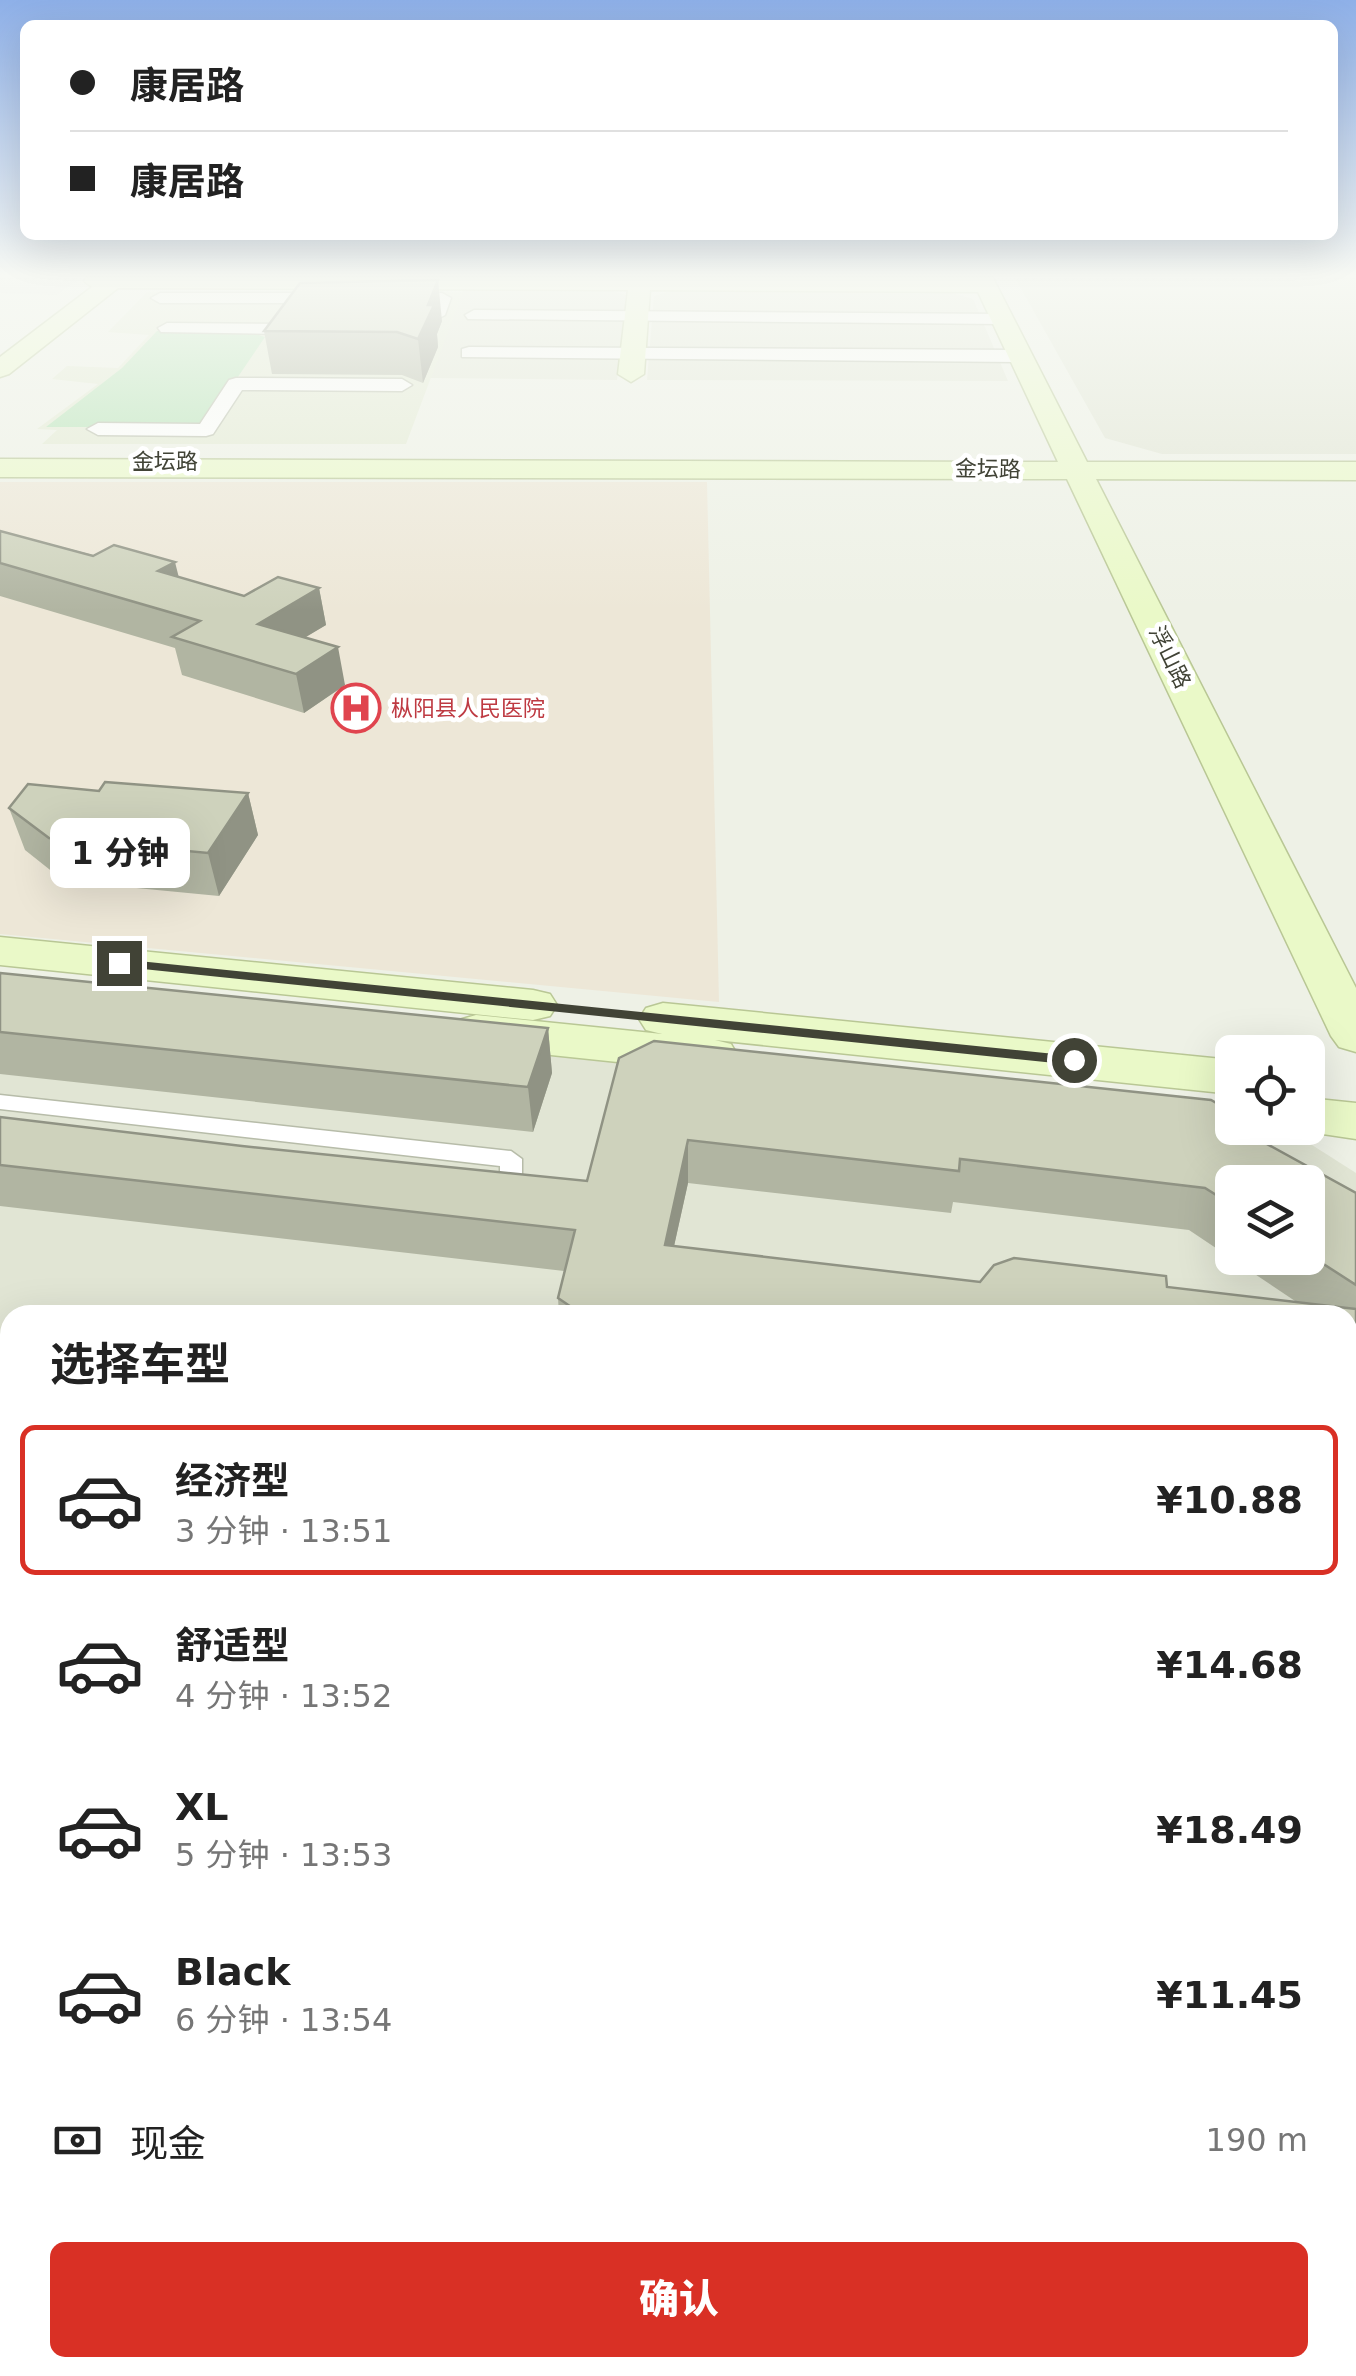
<!DOCTYPE html>
<html lang="zh">
<meta charset="utf-8">
<style>
:root{--surface:#fff;--page:#f6f6f6;--text:#222;--muted:#767676;--line:#e0e0e0;--accent:#d93025}
body{margin:0;font-family:"DejaVu Sans","Noto Sans SC",sans-serif;background:var(--page);color:var(--text);height:100vh;display:flex;flex-direction:column;font-size:38px;white-space:nowrap}
*{box-sizing:border-box;margin:0}
p{font-size:32px;color:var(--muted)}
.icon{flex:none;width:55px;height:55px;fill:none;stroke:currentColor;stroke-width:2;stroke-linecap:round;stroke-linejoin:round}
.map{position:relative;flex:1;overflow:hidden}
.details{position:absolute;left:0px;top:1305px;width:1358px;height:1072px;display:flex;flex-direction:column;background:var(--surface);border-radius:30px 30px 0 0;box-shadow:0 10px 40px #0002}
.details>*{flex:none}
.top-card{position:absolute;left:20px;top:20px;width:1318px;height:220px;border-radius:15px;box-shadow:0 10px 40px #0002;display:grid;align-content:center;height:220px;padding:0 50px;background:var(--surface)}
.controls{position:absolute;left:1215px;top:1035px;display:grid;gap:20px}
.controls a{display:grid;place-items:center;width:110px;height:110px;border-radius:15px;background:var(--surface);box-shadow:0 10px 40px #0002;font-size:50px}
.end{position:absolute;width:45px;height:45px;margin:-22px;border:12px solid #414336;background:#fff;box-shadow:0 0 0 5px #fff}
.from{border-radius:50%}
.bubble{position:absolute;height:70px;border-radius:15px;background:var(--surface);box-shadow:0 10px 40px #0002;font-size:32px;font-weight:800;line-height:70px;text-align:center}
.top-card b{display:flex;align-items:center;gap:35px;height:95px;font-size:38px}
.top-card b+b{border-top:2px solid var(--line)}
.top-card i{width:25px;height:25px;background:var(--text)}
ul{padding:0;list-style:none}
li{display:flex;align-items:center;gap:30px;height:150px;margin:0 20px 15px;padding:0 30px;border:5px solid transparent;border-radius:15px}
li div{flex:1}
li b{display:block;font-size:38px}
li em{font-style:normal;font-weight:800}
li.on{border-color:var(--accent)}
li>.icon{width:90px;height:90px;stroke-width:1.5}
h2{padding:0 50px;font-size:45px;line-height:120px}
.pay{display:flex;align-items:center;gap:25px;height:110px;padding:0 50px;font-size:38px}
.pay p{margin-inline-start:auto}
.button{display:flex;gap:20px;margin-top:auto;padding:20px 50px}
.button a{flex:1;height:115px;border-radius:15px;background:var(--accent);color:#fff;font-size:40px;font-weight:800;line-height:115px;text-align:center}
.map>svg:first-child{display:block}
.residential{fill:#e1e5d4;fill-rule:evenodd}
.education{fill:#e2e9d1}
.medical{fill:#ede7d7}
.green{fill:#b2e2b3}
.parking{fill:#e2e3de}
.lines{fill:none;stroke-linecap:round;stroke-linejoin:round}
.lane-casing{stroke:#b7bca9;stroke-width:3}
.street-casing{stroke:#b7bca9;stroke-width:3}
.secondary-casing{stroke:#b9c795;stroke-width:3}
.lane{fill:#fff;fill-rule:evenodd}
.street{fill:#fff;fill-rule:evenodd}
.secondary{fill:#eaf9c8;fill-rule:evenodd}
.wall{fill:#b1b5a2;fill-rule:evenodd}
.shaded-wall{fill:#909384}
.building{fill:#ced2bc;stroke:#909384;stroke-width:2.5}
.route{fill:#414336}
.labels{text-anchor:middle;dominant-baseline:central;stroke-width:9;stroke-linejoin:round;paint-order:stroke}
.far-street-label{font-size:22px;fill:#414336;stroke:#fff}
.far-health-label{font-size:22px;fill:#be3a42;stroke:#fff;text-anchor:start}
</style>
<div class="map">
<svg width="1356" height="2376" viewBox="0 0 1356 2376">
<rect width="100%" height="100%" fill="#eef1e6"/>
<path class="residential" d="M1015,278H1356V454H1162L1105,438Z
M465,286L598,287L626,295L617,380L428,378Z
M683,287L936,288L973,299L1008,381L647,380L654,296Z
M0,1000L1290,1131L1356,1173V2376H698L701,2368H1348V1315H10V1473L0,1469ZM1232,1182H1308V1258H1232Z"/>
<path class="education" d="M147,292H463L406,444H42L57,430L37,429L98,384L52,379L67,366L118,368L149,335L108,332Z"/>
<path class="medical" d="M0,482H707L719,1002L0,934Z"/>
<path class="green" d="M157,331H246L265,337L206,424L185,427H46L122,368Z"/>
<path class="parking" d="M0,278H81L56,295L0,293Z"/>
<g class="lines">
<g class="lane-casing">
<path id="lane" d="M0,1095L511,1151L522,1159V1186L511,1194L488,1191L485,1185L488,1179L500,1177V1166L0,1109Z"/>
</g>
<g class="street-casing">
<path id="street" d="M442,293L451,298L445,315C431,324 396,324 382,315L391,310H429L431,303H160L151,298L160,293Z
M474,310L1003,314L1012,319L1003,324L468,319L465,315Z
M167,323L285,324L294,329L285,334L161,332L158,328Z
M469,347L1022,350L1032,356L1022,362L462,357V349Z
M236,378L402,379L412,385L402,391L242,390L213,434L206,436L98,435L87,429L98,423L200,424L229,380Z"/>
</g>
<g class="secondary-casing">
<path id="secondary" d="M86,278H993L1087,462H1356V480L1096,479L1356,988V1052L1339,1047L1331,1036L1067,479L0,477V459L1058,462L978,292L650,290L644,374L631,382L618,374L628,290L118,288L9,374L0,377V357L92,287L84,281Z
M0,937L533,990L550,994L557,1005L550,1016L533,1020L0,965Z
M663,1003L1232,1060V1094L715,1040L731,1044L738,1056L731,1068L713,1072L476,1047L459,1042L451,1031L459,1020L476,1015L662,1034L646,1030L639,1019L646,1008Z
M1308,1098L1356,1103V1139L1289,1129L1308,1128Z"/>
</g>
<use href="#lane" class="lane"/>
<use href="#street" class="street"/>
<use href="#secondary" class="secondary"/>
</g>
<path class="wall" d="M442,321L437,334L438,347L423,383L402,375L272,374L264,331Z
M0,531L179,577L244,596L319,588L326,625L305,637L345,685L304,713L182,675L175,648L0,596Z
M99,791L248,793L258,835L219,896L64,881L25,850L9,808Z
M0,973L548,1028L552,1073L533,1132L0,1074Z
M619,1058L1232,1128L1356,1193V1460L1348,1459V1315H559L558,1298L564,1271L0,1206V1117L242,1146L587,1181ZM1232,1182H1308V1258H1232ZM688,1183L951,1213L953,1202L1189,1230L1298,1303L1167,1287L980,1282L674,1246Z"/>
<path class="shaded-wall" d="M438,280L442,321L437,334L438,347L423,383L418,339L428,305Z
M175,562L184,598L158,571Z
M319,588L326,625L266,661L258,624Z
M338,647L345,685L304,713L296,674Z
M248,793L258,835L219,896L208,853Z
M548,1028L552,1073L533,1132L528,1087Z
M688,1140V1183L665,1287V1245Z"/>
<path class="building" d="M438,280L428,305H434L418,339L397,332L264,331L300,283Z
M0,531L93,556L114,545L175,562L158,571L244,596L278,577L319,588L258,624L338,647L296,674L172,637L200,621L0,563Z
M105,782L248,793L208,853L49,838L9,808L28,784L99,791Z
M0,973L548,1028L528,1087L0,1032Z
M654,1041L1211,1100L1232,1112V1119L1229,1122L1232,1124V1128H1238L1356,1193V1285L1308,1254V1182H1232V1205L1205,1188L960,1159L959,1171L688,1140L665,1245L980,1282L994,1265L1014,1258L1166,1276L1167,1287L1356,1309V1416L1348,1415V1315H583L558,1298L575,1230L0,1165V1117L242,1146L587,1181L619,1058Z"/>
<linearGradient id="sky" x2="0" y2="1"><stop stop-color="#8eb0e8"/><stop offset="0.45" stop-color="#f7f9f4"/><stop offset="1" stop-color="#f7f9f4" stop-opacity="0"/></linearGradient>
<rect width="1356" height="611" fill="url(#sky)"/>
<path class="route" d="M119,959L1074,1056L1081,1060L1074,1065L114,966L112,963Z"/>
<defs>
<g id="hospital-ring" transform="scale(2.5)"><circle r="9.5" fill="#fff" stroke="#e0444e" stroke-width="1.5"/><path d="M-5-5h3v3.5h4V-5h3V5h-3V1.5h-4V5h-3Z" fill="#e0444e"/></g>
</defs>
<g fill-rule="evenodd">
<use href="#hospital-ring" x="356" y="708"/>
</g>
<g class="labels">
<g class="far-street-label">
<text x="165" y="461">金坛路</text>
<text transform="translate(988 469) rotate(1)">金坛路</text>
<text transform="translate(1170 657) rotate(64)">浮山路</text>
</g>
<g class="far-health-label">
<text x="391" y="708">枞阳县人民医院</text>
</g>
</g>
</svg>
<div class="controls">
<a><svg class="icon" aria-label="locate" viewBox="0 0 24 24"><circle cx="12" cy="12" r="6"/><path d="M12 2v4M12 18v4M2 12h4M18 12h4"/></svg></a>
<a><svg class="icon" aria-label="layers" viewBox="0 0 24 24"><path d="M12 4l9 5-9 5-9-5zM3 14l9 5 9-5"/></svg></a>
</div>
<i class="end from" style="left:1074px;top:1060px"></i>
<i class="end" style="left:119px;top:963px"></i>
<div class="bubble" style="left:50px;top:818px;width:140px">1 分钟</div>
<div class="top-card">
<b><i class="from"></i>康居路</b>
<b><i></i>康居路</b>
</div>
<section class="details">
<h2>选择车型</h2>
<ul>
<li class="on"><svg class="icon" aria-label="car" viewBox="0 0 24 24"><path d="M5 17H2v-5l4-1 3-4h7l3 4 3 1v5h-3M9 17h6M6 11h13"/><circle cx="7" cy="17" r="2"/><circle cx="17" cy="17" r="2"/></svg><div><b>经济型</b><p>3 分钟 · 13:51</p></div><em>¥10.88</em></li>
<li><svg class="icon" aria-label="car" viewBox="0 0 24 24"><path d="M5 17H2v-5l4-1 3-4h7l3 4 3 1v5h-3M9 17h6M6 11h13"/><circle cx="7" cy="17" r="2"/><circle cx="17" cy="17" r="2"/></svg><div><b>舒适型</b><p>4 分钟 · 13:52</p></div><em>¥14.68</em></li>
<li><svg class="icon" aria-label="car" viewBox="0 0 24 24"><path d="M5 17H2v-5l4-1 3-4h7l3 4 3 1v5h-3M9 17h6M6 11h13"/><circle cx="7" cy="17" r="2"/><circle cx="17" cy="17" r="2"/></svg><div><b>XL</b><p>5 分钟 · 13:53</p></div><em>¥18.49</em></li>
<li><svg class="icon" aria-label="car" viewBox="0 0 24 24"><path d="M5 17H2v-5l4-1 3-4h7l3 4 3 1v5h-3M9 17h6M6 11h13"/><circle cx="7" cy="17" r="2"/><circle cx="17" cy="17" r="2"/></svg><div><b>Black</b><p>6 分钟 · 13:54</p></div><em>¥11.45</em></li>
</ul>
<div class="pay"><svg class="icon" aria-label="cash" viewBox="0 0 24 24"><path d="M3 7h18v10H3z"/><circle cx="12" cy="12" r="2"/></svg>现金<p>190 m</p></div>
<div class="button"><a>确认</a></div>
</section>
</div>
